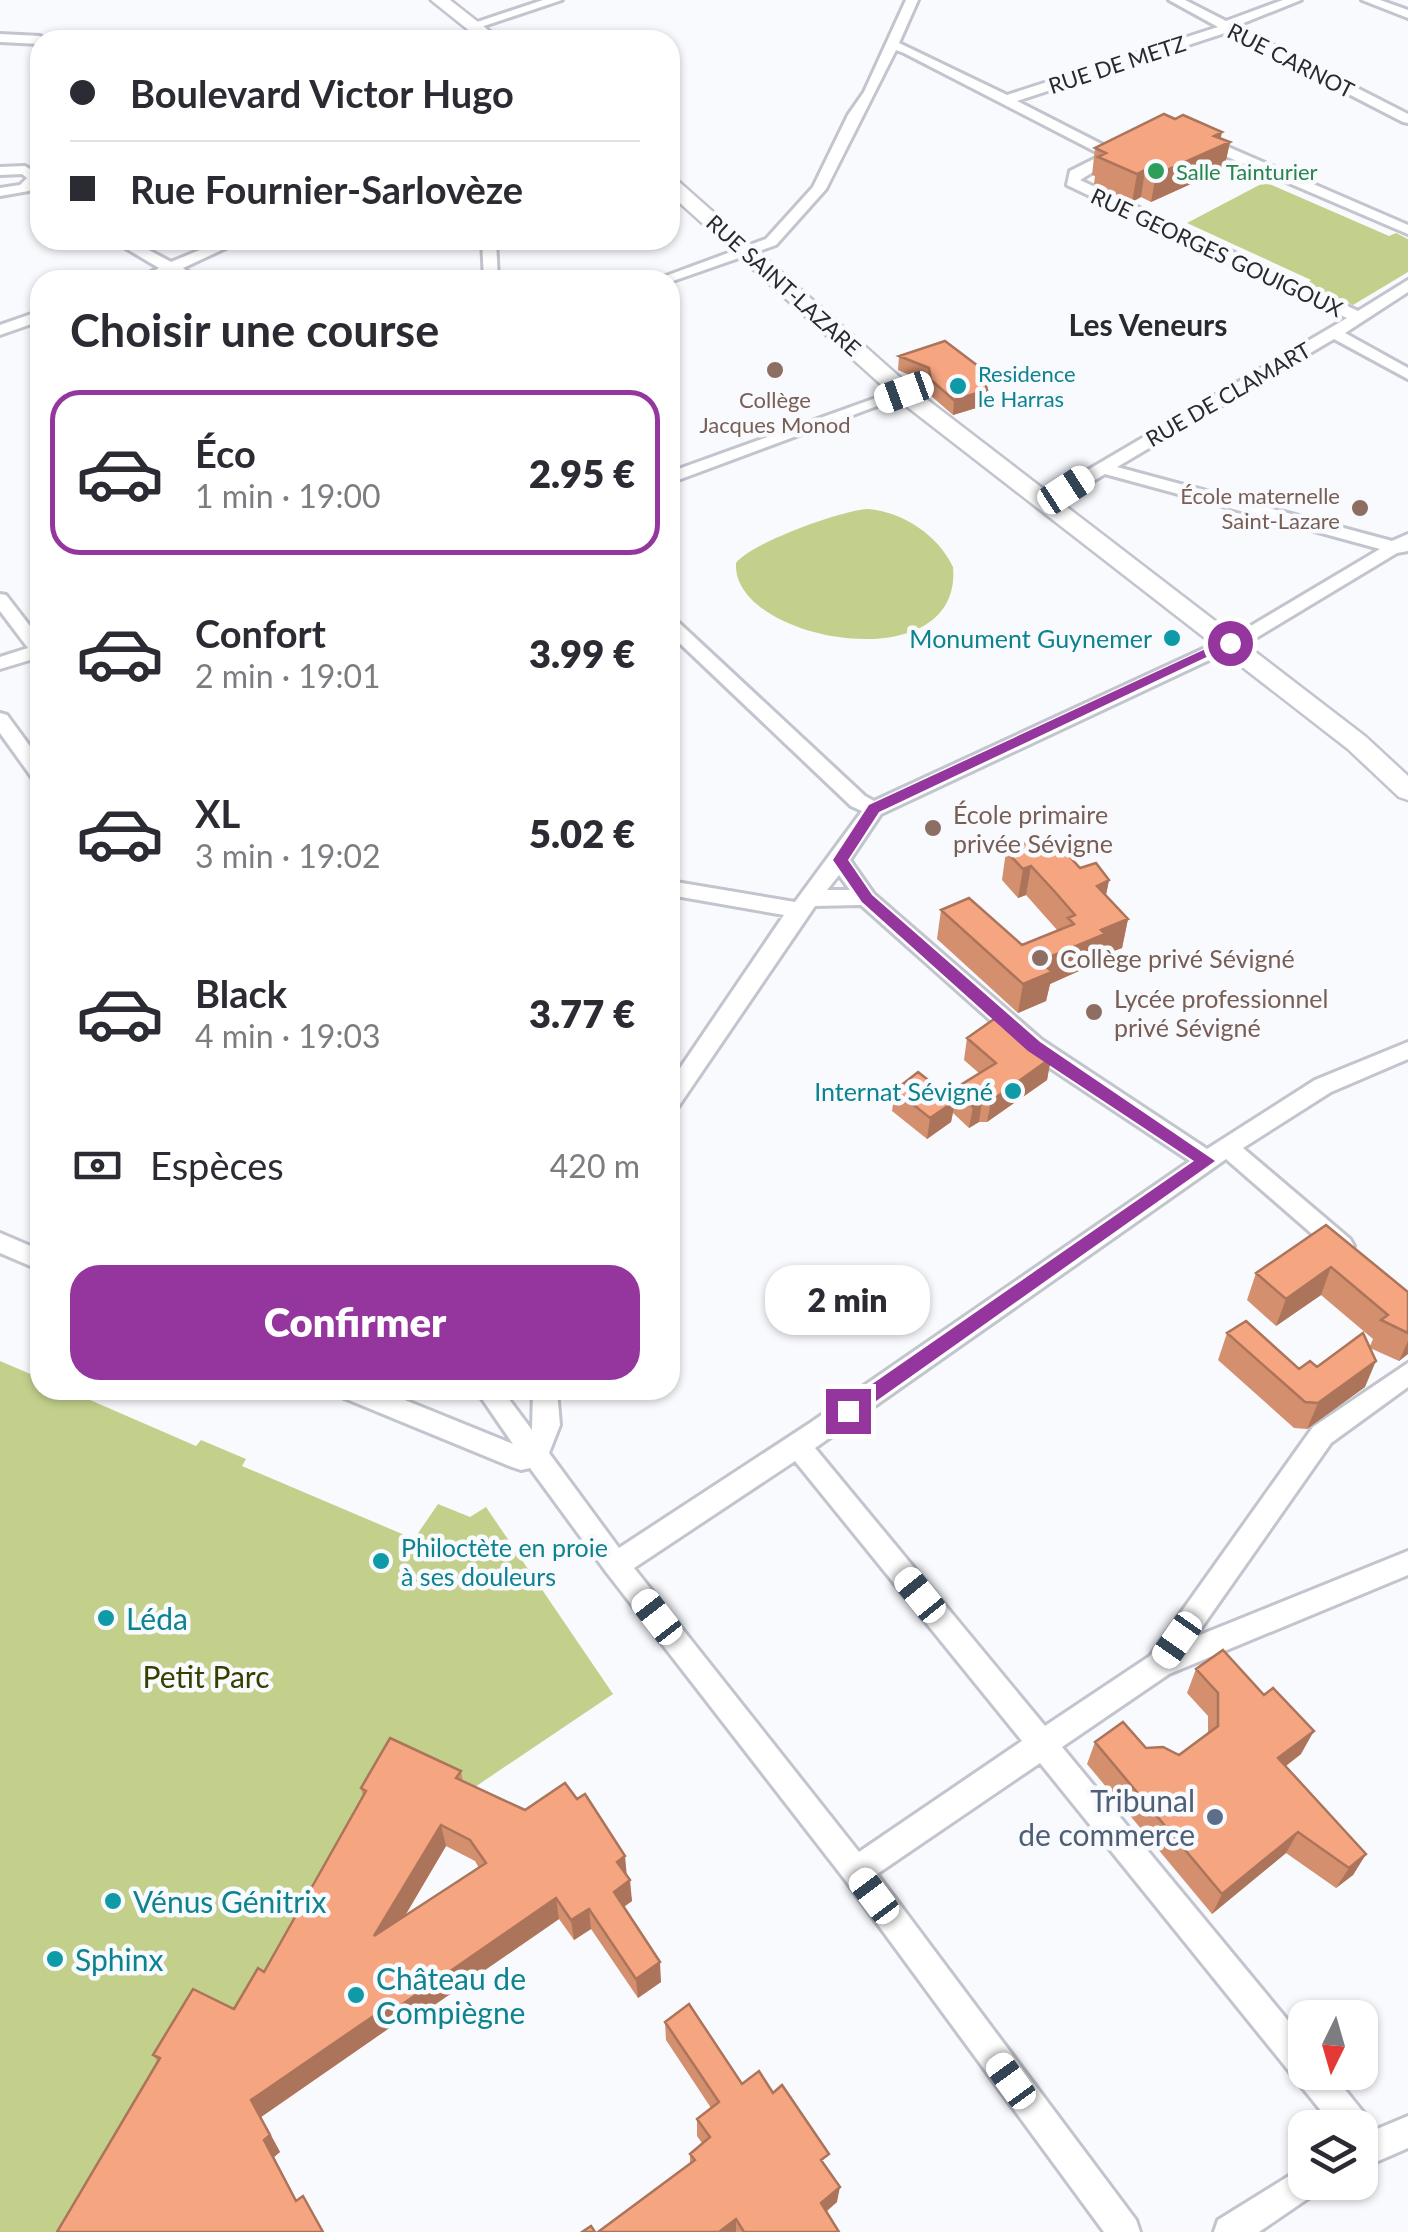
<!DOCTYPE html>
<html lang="fr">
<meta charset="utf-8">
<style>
:root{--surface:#fff;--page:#f2f2f3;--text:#2b2b33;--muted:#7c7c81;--line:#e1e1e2;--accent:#95369f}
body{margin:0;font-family:Lato,sans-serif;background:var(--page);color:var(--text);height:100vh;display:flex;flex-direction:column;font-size:38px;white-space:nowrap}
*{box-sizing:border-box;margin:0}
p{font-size:32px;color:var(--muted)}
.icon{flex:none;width:55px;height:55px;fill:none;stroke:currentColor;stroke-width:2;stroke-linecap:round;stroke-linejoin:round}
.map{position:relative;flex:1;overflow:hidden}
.side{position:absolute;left:30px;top:270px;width:650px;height:1130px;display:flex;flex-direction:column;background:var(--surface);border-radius:30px;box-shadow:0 2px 8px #0004}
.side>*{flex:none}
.guide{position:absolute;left:30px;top:30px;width:650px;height:220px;border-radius:30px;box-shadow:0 2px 8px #0004;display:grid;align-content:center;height:220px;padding:0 40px;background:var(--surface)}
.needle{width:65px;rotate:185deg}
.fabs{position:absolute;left:1288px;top:2000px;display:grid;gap:20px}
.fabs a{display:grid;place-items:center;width:90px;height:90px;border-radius:20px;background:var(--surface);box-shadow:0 2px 8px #0004;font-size:50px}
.end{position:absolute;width:45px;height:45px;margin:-22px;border:12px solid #95369f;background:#fff;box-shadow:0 0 0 5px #fff}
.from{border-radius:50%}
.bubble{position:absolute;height:70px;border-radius:30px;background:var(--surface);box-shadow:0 2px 8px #0004;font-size:32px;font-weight:800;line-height:70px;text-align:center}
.car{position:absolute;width:30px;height:60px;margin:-30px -15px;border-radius:12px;box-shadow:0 0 8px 2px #0007;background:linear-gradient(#fff 24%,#345 0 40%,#fff 0 76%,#345 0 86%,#fff 0)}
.guide b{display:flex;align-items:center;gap:35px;height:95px;font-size:38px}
.guide b+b{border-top:2px solid var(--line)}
.guide i{width:25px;height:25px;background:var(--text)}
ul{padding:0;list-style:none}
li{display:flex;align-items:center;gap:30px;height:165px;margin:0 20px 15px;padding:0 20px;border:5px solid transparent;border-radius:30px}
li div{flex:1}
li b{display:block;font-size:38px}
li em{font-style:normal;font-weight:800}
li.selected{border-color:var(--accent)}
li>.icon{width:90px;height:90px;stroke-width:1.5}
h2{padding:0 40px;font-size:45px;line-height:120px}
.pay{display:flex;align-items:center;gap:25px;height:110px;padding:0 40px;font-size:38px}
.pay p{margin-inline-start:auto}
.button{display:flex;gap:20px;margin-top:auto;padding:20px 40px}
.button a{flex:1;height:115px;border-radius:30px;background:var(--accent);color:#fff;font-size:40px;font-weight:800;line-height:115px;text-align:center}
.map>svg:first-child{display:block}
.green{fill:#c2d08c}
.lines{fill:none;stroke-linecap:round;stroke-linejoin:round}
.street-casing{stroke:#c2c4ce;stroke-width:6}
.secondary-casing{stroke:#c2c4ce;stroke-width:5}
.street{fill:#fff;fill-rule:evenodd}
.secondary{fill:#fff;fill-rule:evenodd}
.wall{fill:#d38f6e;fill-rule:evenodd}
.shaded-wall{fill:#ac745a}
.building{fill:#f5a680;stroke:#ac745a;stroke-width:2.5;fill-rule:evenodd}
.route{fill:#95369f}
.leisure-dot{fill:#2e9e5b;stroke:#f9fafe;stroke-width:4}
.education-dot{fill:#8d6e63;stroke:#f9fafe;stroke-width:4}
.culture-dot{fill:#0f9aa8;stroke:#f9fafe;stroke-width:4}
.service-dot{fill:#5c6f8a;stroke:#f9fafe;stroke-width:4}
.labels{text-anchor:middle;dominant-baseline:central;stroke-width:9;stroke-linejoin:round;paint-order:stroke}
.far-street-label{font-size:22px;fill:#292a2e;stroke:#f9fafe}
.far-leisure-label{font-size:22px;fill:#27864d;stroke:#f9fafe;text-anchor:start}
.far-culture-label{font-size:22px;fill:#0d838f;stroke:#f9fafe;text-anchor:start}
.far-education-label{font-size:22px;fill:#785e54;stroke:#f9fafe}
.culture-label{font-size:25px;fill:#0d838f;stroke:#f9fafe;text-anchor:end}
.education-label{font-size:25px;fill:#785e54;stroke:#f9fafe;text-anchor:start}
.far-district-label{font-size:30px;font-weight:bold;fill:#292a2e;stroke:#f9fafe}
.near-culture-label{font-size:30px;fill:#0d838f;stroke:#f9fafe;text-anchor:start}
.near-park-label{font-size:30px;fill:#363e00;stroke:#f9fafe}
.near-service-label{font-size:30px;fill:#4e5e75;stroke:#f9fafe;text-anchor:end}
</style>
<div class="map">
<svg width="1408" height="2232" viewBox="0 0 1408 2232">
<rect width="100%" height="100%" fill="#f9fafe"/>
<path class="green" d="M1265,182L1389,236L1396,233L1408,239V272L1353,305L1307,284L1311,280L1187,223Z
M868,509C903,512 938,535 953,567C963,683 731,642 736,563C751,543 842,510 868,509Z
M0,1361L40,1378V1390H67L196,1446L201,1440L246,1459L242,1466L414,1539L438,1504L470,1517L486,1507L613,1694L466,1793L274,1991L81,2232H0Z"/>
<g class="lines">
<g class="street-casing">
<path id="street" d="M543,0H562L478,28L468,25Z
M906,0H918L899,43L1007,95L1218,27L1169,0H1185L1226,21L1283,0H1301L1236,26L1408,114V123L1403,122L1228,32L1017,101L1113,150L1119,148L1126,152L1080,180L1358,311L1408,280V292L1345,333L1408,368V379L1334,339L1117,467L1392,541L1408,534V551L1397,553L1256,638L881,814L850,860L874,894L1042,1040L1207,1149L1315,1080L1408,1042V1059L1331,1092L1243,1148L1350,1239L1354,1246L1350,1253H1334L1226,1159L815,1448L1045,1726L1150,1656L1313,1427L1408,1363V1387L1331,1443L1195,1637L1408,1551V1575L1169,1674L1062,1747L1305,2041V2072H1331L1367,2117L1370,2132L1408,2116V2148L1360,2169V2128H1335L1040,1763L877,1874L1136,2220L1140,2232H1104L846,1881L607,1573L530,1468L521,1470L512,1467L344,1398L341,1390H380L513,1444L476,1390H502L532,1430L533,1390H557L560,1425L549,1453L619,1548L810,1423L1190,1161L1026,1052L861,905L815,906L678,1107L670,1110V1083L784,915L670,895V881L795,902L862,811L851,806L670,634V618L676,620L865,796L874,801L1244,630L1380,549L1105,474L1052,506H1040V498L1347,318L1067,185L1070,171L1102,155L904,53L896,50L826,189L776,245L670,282L655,280L766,239L813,187L848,115L864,92ZM839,875L850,890H827ZM795,1461L1022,1741L859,1852L634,1568Z
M1362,0H1380L1408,10V18Z
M0,34L40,36L46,40H40V44L0,42Z
M1195,137H1205L1408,225V234L1195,143Z
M25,166L40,175V181L29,191L0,196V188L20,185L27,178L22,174L0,175V167Z
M112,240H130L171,262L224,240H243L183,268L200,280H182L170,274L156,280H136L159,268Z
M482,240H496L498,280H484Z
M40,311V321L0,335V325Z
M898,390L912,393L670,483V472Z
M0,594L6,595L40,639V657L0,669V657L28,648L0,611Z
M0,713L7,715L40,760V780L33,779L0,733Z
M0,1233L40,1250V1270L0,1253Z
M1305,2166V2182H1321L1316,2193L1259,2232H1214L1218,2220Z"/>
</g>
<g class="secondary-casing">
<path id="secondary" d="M431,0H450L501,40H481Z
M670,178L677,180L912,388L1366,737L1408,776V800L1399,797L1348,749L896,398L670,194Z"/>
</g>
<use href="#street" class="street"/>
<use href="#secondary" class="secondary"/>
</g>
<path class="wall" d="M1221,139L1230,142L1224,169L1151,202L1141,197L1132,202L1094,184L1095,176L1092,175L1095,148Z
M899,356L987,390L986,405L953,415L930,395L928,383L898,370Z
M1006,851L1080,868L1109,880L1106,895L1128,919L1122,948L1100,956L1099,962L1050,984L1046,1001L1018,1013L937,939L941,910L1022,945L1058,931L1026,895L1018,898L1002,880Z
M967,1038L1051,1058L1047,1080L987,1122H979L969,1128L953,1113L951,1122L927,1139L892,1111L895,1090L952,1099L954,1089L980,1074L964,1060Z
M1326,1225L1408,1292V1354L1399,1361L1370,1348L1365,1387L1307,1429L1294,1428L1218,1360L1227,1333L1299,1369L1317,1367L1370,1346L1373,1339L1321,1295L1276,1326L1247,1300L1256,1273Z
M1196,1669L1301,1754L1286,1766L1366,1854L1353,1875L1336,1888L1286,1853L1212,1914L1087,1764L1095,1742L1146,1748L1179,1755L1208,1733V1716L1187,1693Z
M461,1771L463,1781L627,1875L632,1901L624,1907L661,1982L638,1998L591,1929L574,1940L559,1919L401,2028L398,2022L261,2117L280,2152L274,2157L297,2201L324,2232L158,2062L153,2055L234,2009L264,1972L363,1796L361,1788ZM446,1846L475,1861L479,1868L405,1916Z
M665,2022L742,2084L826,2168L837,2202L826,2212L839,2232H598L690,2164V2154L702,2143L697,2136V2119L711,2108L666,2040Z"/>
<path class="shaded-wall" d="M1222,132L1219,147L1230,142L1224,169L1151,202L1156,175Z
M1145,170L1141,197L1132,202L1137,174Z
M987,390L986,405L953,415L954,400Z
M1031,866L1026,895L1018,898L1023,869Z
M1109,880L1103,909L1097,886Z
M1128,919L1122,948L1100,956L1099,962L1050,984L1046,1001L1018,1013L1023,984L1040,961L1101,930Z
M1051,1058L1047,1080L987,1122L991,1101Z
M982,1100L979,1122L969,1128L973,1107Z
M955,1101L951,1122L927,1139L930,1118Z
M1331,1267L1321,1295L1276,1326L1286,1299Z
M1408,1341V1354L1399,1361Z
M1376,1361L1365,1387L1307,1429L1318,1403Z
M1314,1731L1301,1754L1267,1780L1278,1758Z
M441,1825L446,1846L381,1956L374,1936Z
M1298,1832L1286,1853L1212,1914L1222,1894Z
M1366,1854L1353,1875L1336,1888L1349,1868Z
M625,1856L627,1877L617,1862Z
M630,1880L632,1901L616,1912L614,1892Z
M556,1898L559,1919L401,2028L394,2010Z
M589,1909L591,1929L574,1940L571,1920Z
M660,1962L661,1982L638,1998L636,1979Z
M391,2004L398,2022L261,2117L280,2152L274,2157L305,2217L264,2140L251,2100Z
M840,2187L837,2202L818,2218L821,2203Z
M736,2219V2232H719Z"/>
<path class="building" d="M1164,114L1175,119L1183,115L1222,132L1214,136L1230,142L1156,175L1145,170L1137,174L1098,157L1106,153L1095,148Z
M945,341L982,369L987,390L954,400L931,380L929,368L899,356Z
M1049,834L1080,868L1096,863L1109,880L1097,886L1128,919L1101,930L1105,934L1040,961L1052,972L1023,984L941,910L969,898L1022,945L1074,924L1068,918L1075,915L1056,893L1031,866L1023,869L1006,851Z
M997,1017L1051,1058L991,1101L982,1100L973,1107L954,1089L996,1063L967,1038Z
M918,1072L955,1101L930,1118L895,1090Z
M1326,1225L1408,1292V1333L1381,1320L1388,1315L1331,1267L1286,1299L1256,1273Z
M1246,1321L1299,1369L1310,1361L1317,1367L1363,1333L1376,1361L1318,1403L1305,1402L1227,1333Z
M1223,1650L1264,1695L1273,1688L1314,1731L1278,1758L1366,1854L1349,1868L1298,1832L1222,1894L1095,1742L1123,1722L1146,1748L1163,1747L1179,1755L1218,1726V1693L1196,1669Z
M390,1738L461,1771L456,1778L525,1810L565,1783L577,1799L585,1794L625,1856L617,1862L630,1880L614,1892L660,1962L636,1979L589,1909L571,1920L556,1898L394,2010L391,2004L251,2100L270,2135L264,2140L296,2201L303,2196L323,2232H57L160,2058L153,2055L193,1989L234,2009L258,1968L264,1972L366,1791L361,1788ZM441,1825L470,1840L486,1863L374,1936Z
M689,2004L742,2084L759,2071L773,2093L782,2085L829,2154L821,2160L840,2187L821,2203L839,2232H744L736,2219L719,2232H598L695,2160L690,2154L710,2137L697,2119L719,2102L665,2022Z
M591,2226L595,2232H582Z"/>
<path class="route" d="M1225,640L1236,643L879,812L848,860L872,895L1040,1042L1215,1161L855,1416H842V1405L1194,1161L1028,1051L862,902L833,860L869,805Z"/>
<circle class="leisure-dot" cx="1156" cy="171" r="10"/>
<g class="education-dot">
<circle cx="775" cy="370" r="10"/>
<circle cx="1360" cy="508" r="10"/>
<circle cx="933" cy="828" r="10"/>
<circle cx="1040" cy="958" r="10"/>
<circle cx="1094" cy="1012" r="10"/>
</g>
<g class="culture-dot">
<circle cx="958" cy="386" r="10"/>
<circle cx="1172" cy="638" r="10"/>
<circle cx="1013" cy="1091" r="10"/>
<circle cx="381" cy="1561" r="10"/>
<circle cx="106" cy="1618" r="10"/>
<circle cx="113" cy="1901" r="10"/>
<circle cx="55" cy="1959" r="10"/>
<circle cx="356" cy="1995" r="10"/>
</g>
<circle class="service-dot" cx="1215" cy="1817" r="10"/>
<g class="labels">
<g class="far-street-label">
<text transform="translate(1291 60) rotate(27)">RUE CARNOT</text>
<text transform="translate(1117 64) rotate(-18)">RUE DE METZ</text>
<text transform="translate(1217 252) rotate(25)">RUE GEORGES GOUIGOUX</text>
<text transform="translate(784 285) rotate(42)">RUE SAINT-LAZARE</text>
<text transform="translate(1228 394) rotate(-30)">RUE DE CLAMART</text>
</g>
<g class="far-leisure-label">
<text x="1176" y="171">Salle Tainturier</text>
</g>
<g class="far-culture-label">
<text x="978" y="373">Residence<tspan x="978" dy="25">le Harras</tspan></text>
</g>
<g class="far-education-label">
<text x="775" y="399">Collège<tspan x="775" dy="25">Jacques Monod</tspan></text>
<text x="1340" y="495" text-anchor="end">École maternelle<tspan x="1340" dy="25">Saint-Lazare</tspan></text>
</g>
<g class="culture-label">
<text x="1152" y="638">Monument Guynemer</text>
<text x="993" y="1091">Internat Sévigné</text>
<text x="401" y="1547" text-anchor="start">Philoctète en proie<tspan x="401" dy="29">à ses douleurs</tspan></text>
</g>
<g class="education-label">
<text x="953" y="814">École primaire<tspan x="953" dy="29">privée Sévigne</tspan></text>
<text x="1060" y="958">Collège privé Sévigné</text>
<text x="1114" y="998">Lycée professionnel<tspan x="1114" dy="29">privé Sévigné</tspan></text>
</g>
<g class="far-district-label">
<text x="1148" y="324">Les Veneurs</text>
</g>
<g class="near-culture-label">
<text x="126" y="1618">Léda</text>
<text x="133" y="1901">Vénus Génitrix</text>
<text x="75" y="1959">Sphinx</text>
<text x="376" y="1978">Château de<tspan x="376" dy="34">Compiègne</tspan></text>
</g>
<g class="near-park-label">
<text x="206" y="1676">Petit Parc</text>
</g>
<g class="near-service-label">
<text x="1195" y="1800">Tribunal<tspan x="1195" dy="34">de commerce</tspan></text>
</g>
</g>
</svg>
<div class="fabs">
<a><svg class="needle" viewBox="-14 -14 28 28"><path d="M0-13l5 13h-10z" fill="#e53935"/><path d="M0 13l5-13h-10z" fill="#7c7c81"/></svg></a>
<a><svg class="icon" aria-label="layers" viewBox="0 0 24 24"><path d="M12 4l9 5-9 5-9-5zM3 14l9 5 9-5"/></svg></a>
</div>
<i class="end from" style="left:1230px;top:643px"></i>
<i class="end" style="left:848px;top:1411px"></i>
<div class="bubble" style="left:765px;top:1265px;width:165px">2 min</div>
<i class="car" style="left:904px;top:392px;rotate:250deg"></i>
<i class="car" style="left:1066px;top:490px;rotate:57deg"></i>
<i class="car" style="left:920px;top:1595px;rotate:321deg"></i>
<i class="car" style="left:657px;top:1617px;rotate:322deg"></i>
<i class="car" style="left:1177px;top:1640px;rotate:215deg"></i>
<i class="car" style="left:874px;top:1896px;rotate:323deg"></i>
<i class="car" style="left:1011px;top:2081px;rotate:324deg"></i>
<div class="guide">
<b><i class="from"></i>Boulevard Victor Hugo</b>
<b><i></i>Rue Fournier-Sarlovèze</b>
</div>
<section class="side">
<h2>Choisir une course</h2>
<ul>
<li class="selected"><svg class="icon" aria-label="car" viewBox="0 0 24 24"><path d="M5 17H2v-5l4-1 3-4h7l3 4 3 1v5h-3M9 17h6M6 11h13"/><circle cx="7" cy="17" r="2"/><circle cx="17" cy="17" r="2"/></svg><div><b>Éco</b><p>1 min · 19:00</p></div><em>2.95 €</em></li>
<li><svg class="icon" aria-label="car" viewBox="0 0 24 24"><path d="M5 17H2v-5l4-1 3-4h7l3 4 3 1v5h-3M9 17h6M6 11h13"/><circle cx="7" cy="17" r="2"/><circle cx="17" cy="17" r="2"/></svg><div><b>Confort</b><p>2 min · 19:01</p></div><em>3.99 €</em></li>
<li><svg class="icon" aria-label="car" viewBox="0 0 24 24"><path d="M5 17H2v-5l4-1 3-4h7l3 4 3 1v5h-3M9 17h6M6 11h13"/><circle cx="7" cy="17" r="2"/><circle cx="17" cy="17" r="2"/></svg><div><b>XL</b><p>3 min · 19:02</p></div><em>5.02 €</em></li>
<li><svg class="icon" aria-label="car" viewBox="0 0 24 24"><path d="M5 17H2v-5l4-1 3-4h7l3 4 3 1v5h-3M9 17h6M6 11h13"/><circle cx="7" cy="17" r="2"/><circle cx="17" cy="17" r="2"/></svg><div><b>Black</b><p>4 min · 19:03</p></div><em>3.77 €</em></li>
</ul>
<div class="pay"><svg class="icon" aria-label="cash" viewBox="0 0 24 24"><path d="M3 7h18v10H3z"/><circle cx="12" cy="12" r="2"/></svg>Espèces<p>420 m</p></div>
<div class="button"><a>Confirmer</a></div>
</section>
</div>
